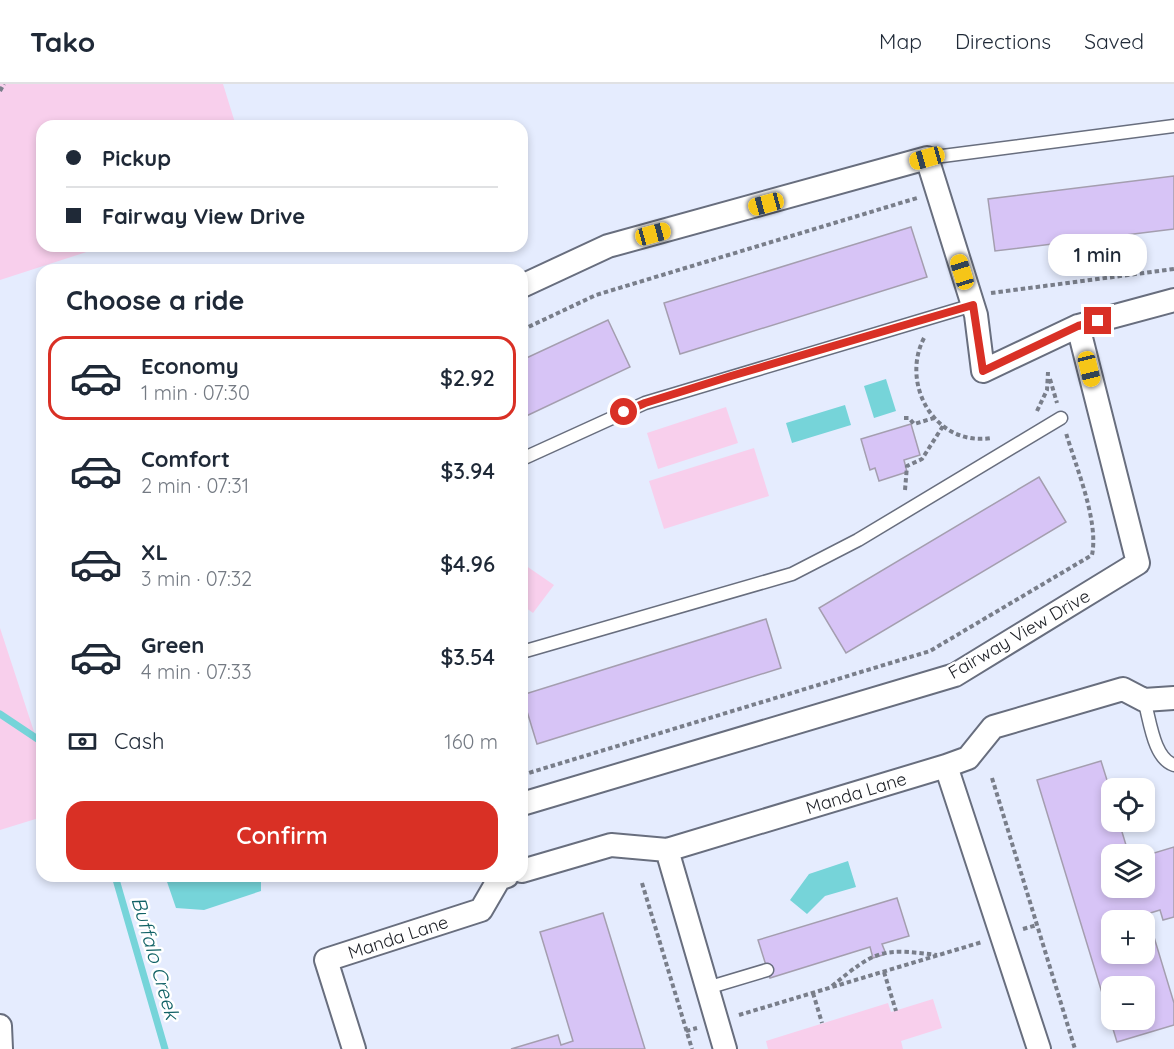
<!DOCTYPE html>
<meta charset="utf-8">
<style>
:root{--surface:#fff;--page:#f2f2f3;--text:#1f2937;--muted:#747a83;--line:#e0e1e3;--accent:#d93025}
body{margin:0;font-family:Quicksand,sans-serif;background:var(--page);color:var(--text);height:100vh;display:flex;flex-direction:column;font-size:22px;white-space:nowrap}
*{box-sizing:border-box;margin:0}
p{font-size:20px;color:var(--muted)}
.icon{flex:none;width:33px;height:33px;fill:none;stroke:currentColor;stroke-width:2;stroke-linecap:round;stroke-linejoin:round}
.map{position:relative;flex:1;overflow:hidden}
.details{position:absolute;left:36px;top:180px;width:492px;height:618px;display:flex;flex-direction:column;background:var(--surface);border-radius:18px;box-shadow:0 3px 9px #0003}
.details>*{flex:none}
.top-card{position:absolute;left:36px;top:36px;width:492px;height:132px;border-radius:18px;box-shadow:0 3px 9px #0003;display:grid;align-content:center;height:132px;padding:0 30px;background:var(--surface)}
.controls{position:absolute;left:1101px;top:694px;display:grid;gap:12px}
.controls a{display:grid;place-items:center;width:54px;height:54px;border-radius:12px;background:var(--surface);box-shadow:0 3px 9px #0003;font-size:30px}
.end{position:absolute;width:27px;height:27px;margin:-14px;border:8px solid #d93025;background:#fff;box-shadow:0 0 0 3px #fff}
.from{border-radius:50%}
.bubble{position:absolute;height:42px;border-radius:18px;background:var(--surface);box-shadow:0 3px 9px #0003;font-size:20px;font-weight:600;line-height:42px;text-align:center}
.car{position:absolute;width:18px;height:36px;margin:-18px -9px;border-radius:8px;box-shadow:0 0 4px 2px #0007;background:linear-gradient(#f5c518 24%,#345 0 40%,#f5c518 0 76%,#345 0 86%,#f5c518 0)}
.top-card b{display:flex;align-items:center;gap:21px;height:57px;font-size:22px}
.top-card b+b{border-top:2px solid var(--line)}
.top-card i{width:15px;height:15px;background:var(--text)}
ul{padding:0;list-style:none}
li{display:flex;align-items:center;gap:18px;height:84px;margin:0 12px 9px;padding:0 18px;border:3px solid transparent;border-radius:18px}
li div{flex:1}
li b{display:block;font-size:22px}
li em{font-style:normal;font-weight:600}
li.current{border-color:var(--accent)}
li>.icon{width:54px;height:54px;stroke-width:1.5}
h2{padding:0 30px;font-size:27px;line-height:72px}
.pay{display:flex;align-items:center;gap:15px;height:66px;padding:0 30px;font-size:22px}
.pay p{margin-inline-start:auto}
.primary-button{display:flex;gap:12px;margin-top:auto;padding:12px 30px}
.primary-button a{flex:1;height:69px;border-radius:18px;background:var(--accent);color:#fff;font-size:24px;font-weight:600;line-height:69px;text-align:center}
header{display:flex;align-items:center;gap:36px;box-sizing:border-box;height:84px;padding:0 30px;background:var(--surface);border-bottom:2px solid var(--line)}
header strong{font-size:28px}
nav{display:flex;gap:33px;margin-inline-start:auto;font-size:21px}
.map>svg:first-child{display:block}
.green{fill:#f8cfec}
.water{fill:#76d4d9}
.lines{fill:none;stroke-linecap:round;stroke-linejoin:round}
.stream{stroke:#76d4d9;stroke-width:7}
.building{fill:#d7c4f6;stroke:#a49eaf;stroke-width:1.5;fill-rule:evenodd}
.service-casing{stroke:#686e7e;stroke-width:15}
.minor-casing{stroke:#686e7e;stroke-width:26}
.path{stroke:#797e8a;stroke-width:4;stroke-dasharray:4.5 3;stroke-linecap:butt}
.service{stroke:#fff;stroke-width:12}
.minor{stroke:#fff;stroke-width:22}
.route{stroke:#d93025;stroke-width:8}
.labels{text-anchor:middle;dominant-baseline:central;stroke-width:5;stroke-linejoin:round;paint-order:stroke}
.street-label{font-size:18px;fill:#202329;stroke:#fff}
.water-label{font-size:20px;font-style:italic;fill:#116266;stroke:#fff}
</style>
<header>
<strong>Tako</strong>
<nav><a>Map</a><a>Directions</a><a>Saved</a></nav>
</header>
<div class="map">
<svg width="1174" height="965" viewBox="0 0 1174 965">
<rect width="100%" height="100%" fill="#e5ecfe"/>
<path class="green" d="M0,0H223L236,42H42V162H105L0,196Z
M726,323L738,359L658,385L647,349Z
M754,364L769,412L664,445L649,397Z
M522,479L554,501L533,529L522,521Z
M0,544L42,672V733L0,746Z
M933,915L942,944L901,957L903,965H768L766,957L888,919L891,928Z"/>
<path class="water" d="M886,295L896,327L874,334L864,302Z
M845,321L851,341L792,359L786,339Z
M848,777L856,803L825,812L807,830L790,816L809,790Z
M165,792H261V807L204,826L176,824Z"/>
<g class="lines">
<path class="stream" d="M0,630L42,658
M115,792L165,965"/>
</g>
<path class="building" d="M1174,92V145L995,167L988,115Z
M911,143L927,193L680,270L664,219Z
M608,236L630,283L522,334V276Z
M911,340L920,371L904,376L907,388L879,397L875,384L870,386L861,355Z
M1039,393L1066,438L846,569L819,524Z
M766,535L781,584L537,660L522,611Z
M1101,677L1112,712V738H1119L1129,771H1112V804H1144V772L1174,763V833L1163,836L1160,826L1147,830L1174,919V941L1117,958L1037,696ZM1112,837H1144V870H1112ZM1112,903H1144V936H1112Z
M897,814L909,852L882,860L886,870L873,874L870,863L770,894L758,856Z
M603,829L645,965H511L558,951L561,961L573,957L540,848Z"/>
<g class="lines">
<g class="service-casing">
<path id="service" d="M927,74L1174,42
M522,375L645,319L973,221
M522,568L792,490L858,456L1061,334
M1144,616C1150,635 1153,674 1174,681
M707,904L767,886"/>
</g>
<g class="minor-casing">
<path id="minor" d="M522,202L608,162L927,74L976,231L983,287L1078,242L1174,216
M946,682L1039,965
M522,720L955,591L1138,479L1078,242
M667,766L725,965
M522,787L611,761L667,766L946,682L968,674L993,643L1123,605L1144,616L1174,614
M0,942L1,965
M354,965L326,876L481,826L499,795L507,792"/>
</g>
<path class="path" d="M0,7L4,0
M991,209L1174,185
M522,246L596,211L917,114
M924,254C900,300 935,363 991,354
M1050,295L1057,319
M1037,327L1047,306L1048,288
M904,334H909L914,340L934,334
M905,406L907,382L922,375L943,342
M522,691L930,567L1092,471C1099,437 1076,383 1066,349
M992,694L1075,965
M642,799L692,965
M1023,845L1037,841
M884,888L896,927
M832,902C876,866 881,864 937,871
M813,909L822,939
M739,931L982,858
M686,947L697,944"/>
<use href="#service" class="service"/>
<use href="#minor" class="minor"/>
</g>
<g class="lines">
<path class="route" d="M624,328L645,319L731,292L973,221L983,287L1078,242L1098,237"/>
</g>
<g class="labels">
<g class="street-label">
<text transform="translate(1019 550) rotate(-30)">Fairway View Drive</text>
<text transform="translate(856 709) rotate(-17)">Manda Lane</text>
<text transform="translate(398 853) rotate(-18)">Manda Lane</text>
</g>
<g class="water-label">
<text transform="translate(156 874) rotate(74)">Buffalo Creek</text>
</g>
</g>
</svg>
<div class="controls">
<a><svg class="icon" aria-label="locate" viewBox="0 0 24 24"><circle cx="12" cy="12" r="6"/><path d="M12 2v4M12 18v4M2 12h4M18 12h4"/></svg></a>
<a><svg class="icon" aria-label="layers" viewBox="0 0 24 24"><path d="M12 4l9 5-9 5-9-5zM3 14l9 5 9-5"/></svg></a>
<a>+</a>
<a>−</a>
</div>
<i class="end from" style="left:624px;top:328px"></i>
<i class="end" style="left:1098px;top:237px"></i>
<div class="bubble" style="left:1048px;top:150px;width:99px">1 min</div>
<i class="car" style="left:927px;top:74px;rotate:254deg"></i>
<i class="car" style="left:766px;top:120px;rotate:255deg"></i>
<i class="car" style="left:653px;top:150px;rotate:75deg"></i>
<i class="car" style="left:962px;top:188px;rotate:343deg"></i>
<i class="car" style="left:1089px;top:285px;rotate:166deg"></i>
<div class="top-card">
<b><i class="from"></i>Pickup</b>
<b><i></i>Fairway View Drive</b>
</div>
<section class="details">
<h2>Choose a ride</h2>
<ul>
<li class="current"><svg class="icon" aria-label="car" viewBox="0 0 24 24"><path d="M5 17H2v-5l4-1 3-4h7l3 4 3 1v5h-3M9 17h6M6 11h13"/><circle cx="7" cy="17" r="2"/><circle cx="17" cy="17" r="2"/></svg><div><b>Economy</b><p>1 min · 07:30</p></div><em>$2.92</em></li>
<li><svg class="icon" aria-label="car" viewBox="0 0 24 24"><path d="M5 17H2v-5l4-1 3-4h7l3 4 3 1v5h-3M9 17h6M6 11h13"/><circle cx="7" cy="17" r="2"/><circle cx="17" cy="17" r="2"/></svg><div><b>Comfort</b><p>2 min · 07:31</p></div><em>$3.94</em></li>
<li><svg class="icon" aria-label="car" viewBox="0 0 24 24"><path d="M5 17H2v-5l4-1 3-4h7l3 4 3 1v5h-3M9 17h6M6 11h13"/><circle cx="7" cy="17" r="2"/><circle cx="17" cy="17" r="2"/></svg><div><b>XL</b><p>3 min · 07:32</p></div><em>$4.96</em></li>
<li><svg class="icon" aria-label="car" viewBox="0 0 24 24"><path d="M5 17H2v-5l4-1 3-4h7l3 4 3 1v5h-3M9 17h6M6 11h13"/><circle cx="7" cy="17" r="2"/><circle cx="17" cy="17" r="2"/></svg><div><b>Green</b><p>4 min · 07:33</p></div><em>$3.54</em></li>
</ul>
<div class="pay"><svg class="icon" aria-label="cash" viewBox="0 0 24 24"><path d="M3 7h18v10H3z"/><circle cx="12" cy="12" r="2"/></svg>Cash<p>160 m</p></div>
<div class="primary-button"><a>Confirm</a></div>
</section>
</div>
